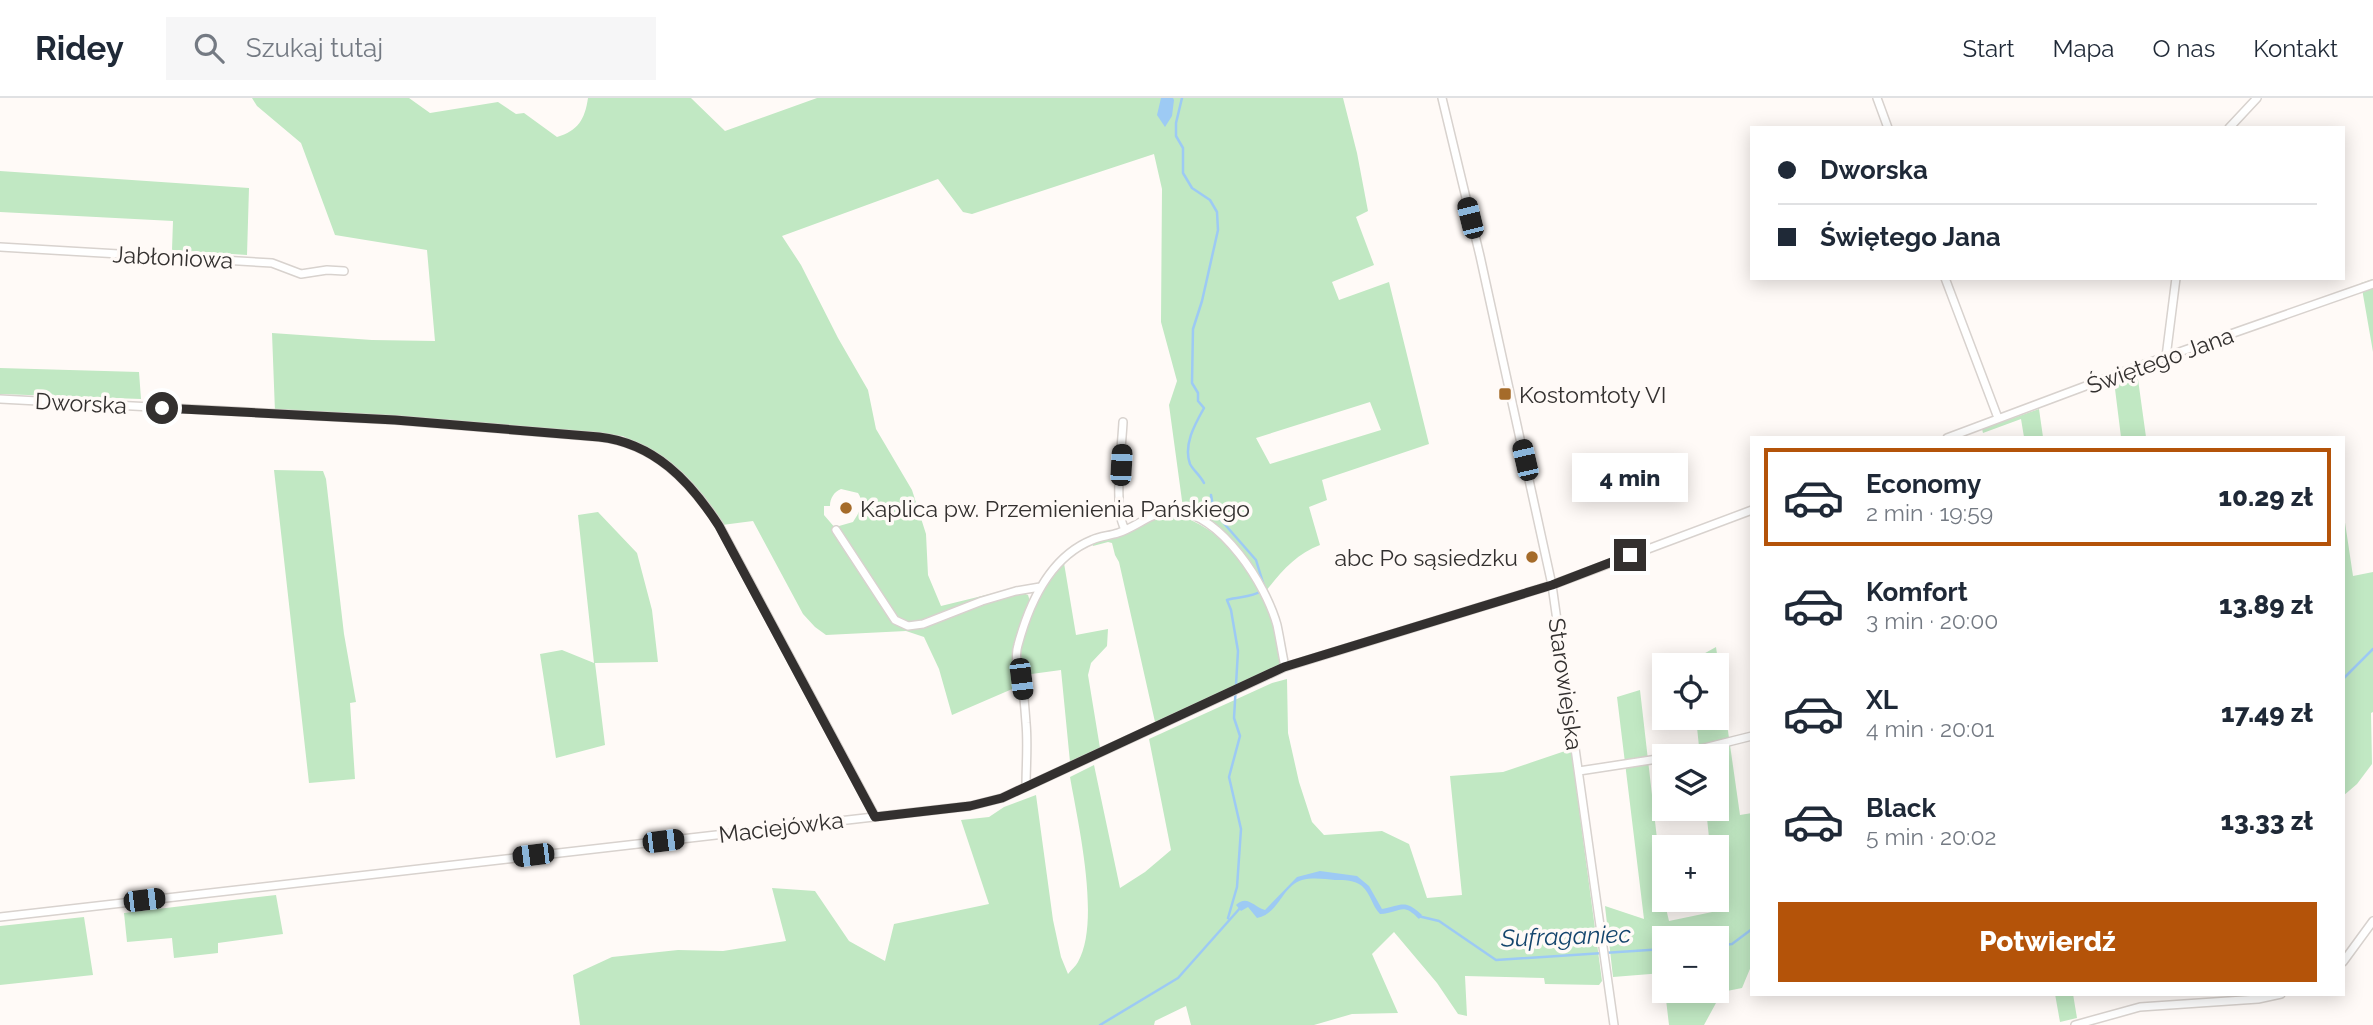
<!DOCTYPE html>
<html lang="pl">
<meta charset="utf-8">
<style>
:root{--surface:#fff;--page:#f6f6f7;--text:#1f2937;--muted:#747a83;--line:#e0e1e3;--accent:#b45309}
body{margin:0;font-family:Raleway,sans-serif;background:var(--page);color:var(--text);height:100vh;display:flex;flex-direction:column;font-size:26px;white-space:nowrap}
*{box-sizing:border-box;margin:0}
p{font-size:23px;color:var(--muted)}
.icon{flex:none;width:38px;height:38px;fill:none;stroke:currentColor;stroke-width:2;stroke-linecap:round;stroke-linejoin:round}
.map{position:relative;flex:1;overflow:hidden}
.sheet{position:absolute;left:1750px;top:338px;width:595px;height:560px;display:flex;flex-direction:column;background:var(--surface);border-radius:0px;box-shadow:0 4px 18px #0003}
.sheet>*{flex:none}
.top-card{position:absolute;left:1750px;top:28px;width:595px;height:154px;border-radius:0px;box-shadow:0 4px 18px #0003;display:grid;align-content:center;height:154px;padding:0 28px;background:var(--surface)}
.fabs{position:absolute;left:1652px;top:555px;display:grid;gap:14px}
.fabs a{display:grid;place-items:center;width:77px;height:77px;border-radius:0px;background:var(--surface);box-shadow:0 4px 18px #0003;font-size:35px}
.end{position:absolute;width:32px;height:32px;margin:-16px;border:9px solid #33302f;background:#fff;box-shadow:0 0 0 4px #fff}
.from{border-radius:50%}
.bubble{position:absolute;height:49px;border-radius:0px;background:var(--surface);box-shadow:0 4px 18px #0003;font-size:23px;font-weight:800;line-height:49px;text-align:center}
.car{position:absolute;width:21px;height:42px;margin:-21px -10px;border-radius:9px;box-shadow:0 0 5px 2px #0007;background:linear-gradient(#222 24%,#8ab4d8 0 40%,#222 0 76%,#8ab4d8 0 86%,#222 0)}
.top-card b{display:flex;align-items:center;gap:24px;height:66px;font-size:26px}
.top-card b+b{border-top:2px solid var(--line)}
.top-card i{width:18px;height:18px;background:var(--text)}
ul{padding:12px 0 0;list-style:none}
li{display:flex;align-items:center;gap:21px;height:98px;margin:0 14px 10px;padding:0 14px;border:4px solid transparent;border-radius:0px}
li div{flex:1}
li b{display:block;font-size:26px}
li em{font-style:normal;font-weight:800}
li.active{border-color:var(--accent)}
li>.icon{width:63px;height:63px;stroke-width:1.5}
.action{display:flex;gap:14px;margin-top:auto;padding:14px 28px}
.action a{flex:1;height:80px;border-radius:0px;background:var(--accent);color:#fff;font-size:28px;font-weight:800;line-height:80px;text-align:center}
header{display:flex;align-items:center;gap:42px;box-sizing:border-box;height:98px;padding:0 35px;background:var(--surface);border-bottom:2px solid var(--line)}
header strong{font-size:33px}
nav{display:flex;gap:38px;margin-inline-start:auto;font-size:24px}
.search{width:490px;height:63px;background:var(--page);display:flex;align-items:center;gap:18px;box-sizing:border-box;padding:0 24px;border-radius:0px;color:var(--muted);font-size:26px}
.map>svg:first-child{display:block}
.green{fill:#c1e8c3;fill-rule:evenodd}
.water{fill:#9dcaf4}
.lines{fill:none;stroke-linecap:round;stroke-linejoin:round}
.stream{stroke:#9dcaf4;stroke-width:2.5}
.street-casing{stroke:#d8d2ce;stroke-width:10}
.street{stroke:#fff;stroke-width:7}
.route{stroke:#33302f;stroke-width:9}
.poi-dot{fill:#a56b2a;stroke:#fffaf7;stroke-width:2.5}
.labels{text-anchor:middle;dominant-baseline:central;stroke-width:7;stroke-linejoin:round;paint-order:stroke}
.street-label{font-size:23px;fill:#33302f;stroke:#fffaf7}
.poi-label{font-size:23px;fill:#33302f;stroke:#fffaf7;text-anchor:start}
.water-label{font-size:24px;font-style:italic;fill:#14456d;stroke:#fffaf7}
</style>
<header>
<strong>Ridey</strong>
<div class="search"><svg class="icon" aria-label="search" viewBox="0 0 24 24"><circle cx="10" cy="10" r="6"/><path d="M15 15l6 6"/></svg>Szukaj tutaj</div>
<nav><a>Start</a><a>Mapa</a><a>O nas</a><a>Kontakt</a></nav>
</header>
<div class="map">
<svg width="2373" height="927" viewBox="0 0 2373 927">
<rect width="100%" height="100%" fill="#fffaf7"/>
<path class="green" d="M252,0H409L430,15L498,4L516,16L524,15L557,39C578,33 585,21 588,0H691L725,33L817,0H1343L1357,55L1368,113L1356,119L1374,167L1332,184L1339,202L1389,184L1429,346L1322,382L1327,402L1309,409L1320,447C1297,455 1280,475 1266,493C1253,466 1234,438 1209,421C1202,416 1192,413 1183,410L1169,307L1177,283L1161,224L1162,91L1154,56L972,116L963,114L938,81L782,138L801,167L838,240L868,292L876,331L912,392L926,436L928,477L941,508L994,495L993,501L1023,495L1028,497L1030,503L1014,554V567L1019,588L952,617L939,571L924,539L906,533L826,537L815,529L803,516L753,423L722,427L702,396L685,377L623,338L275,314L272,235L372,242L435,243L427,152L335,137L301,45L257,8ZM1370,304L1381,332L1270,366L1256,340ZM841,391L858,395C865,405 859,415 853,424L839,428L836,431L824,417V408H830C830,400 834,394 841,391Z
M0,73L249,90L247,157L172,152L173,123L0,114Z
M2373,181V254L2361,185Z
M0,270L139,274L141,301L0,296Z
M2137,274L2146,339H2121L2114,283Z
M2039,311L2043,339H2024L2021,321L1983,335L1982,331Z
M274,372L323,373L326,381L344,536L356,604L350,605L355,681L309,685Z
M2343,411L2353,478L2373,474V614L2371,615L2372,666L2357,686L2343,698Z
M598,414L637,455L652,512L658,564L595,565L605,647L556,660L540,556L562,552L594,565L578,417Z
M1174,416C1224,429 1255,476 1272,523C1276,536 1277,552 1280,566L1155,624L1119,464L1115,457L1112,445L1108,444L1093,448L1092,445L1120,438L1153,422Z
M1064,465L1076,537L1108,531L1107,548L1091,565L1088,577L1100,650L1070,664L1061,572L1024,577C1022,572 1020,567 1019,561C1019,534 1045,484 1064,465Z
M1716,549L1740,717L1752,715V866L1742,890L1722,894L1704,927H1669L1665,893L1717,892V840H1664V885L1663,875L1613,879L1605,808L1644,821L1617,599L1640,592L1664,802L1669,823L1717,813V749H1710L1706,711L1717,710V658H1700L1696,620H1717V567H1690L1689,564Z
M1287,581L1288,635L1299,684L1312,724L1324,737L1382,733L1409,746L1427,800L1462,797L1450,678L1503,674L1571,651L1602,883L1599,887L1545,886L1544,880L1465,878L1467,918L1458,916L1437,885L1394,834L1372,856L1398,915L1352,916L1314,927H1191L1186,908L1155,923L1154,927H580L573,877L612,859L678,852L723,853L786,843L772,790L815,793L849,843L885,863L894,826L989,806L961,722L989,719L1004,709L1036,697L1053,822L1061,859L1068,876C1071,872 1076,868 1078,864C1101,824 1078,725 1070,679L1094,667L1120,790L1145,774L1171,752L1149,641L1272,585Z
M276,797L283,836L218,845V855L174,860L172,840L127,844L124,815Z
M84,819L93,877L0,887V828Z
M2055,896H2073L2077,920L2060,924Z"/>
<path class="water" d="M1161,0H1173L1174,2L1172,18L1165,29L1157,17Z
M1320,773L1357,778L1369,788L1382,811C1402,807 1405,801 1422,817L1419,821C1402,803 1400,815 1380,816C1372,808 1371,796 1362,788C1354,782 1345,782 1335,782C1325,781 1313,779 1302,782C1282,788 1279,816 1257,820L1248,809L1241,813L1236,807C1247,796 1254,809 1265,812L1297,779Z"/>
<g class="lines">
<path class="stream" d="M1182,0L1176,25V38L1183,50V75L1192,90L1210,102L1217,114L1218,132L1202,203L1193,231L1192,285L1198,295V303L1204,310C1195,326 1183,347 1190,366C1193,372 1200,377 1204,385
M1211,397L1214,414L1256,462L1264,488
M2343,581L2373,551
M1418,818L1439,823L1496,862L1664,851
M1228,820L1237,789L1241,731L1229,679L1240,638L1234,620L1238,553L1231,512L1227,502C1239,498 1251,500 1261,493
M1717,848L1732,846L1752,831
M1100,927L1178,880L1241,809"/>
<g class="street-casing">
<path id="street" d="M1442,0L1480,158L1552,487L1614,927
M1877,0L1888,30
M2229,30L2257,0
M0,149L272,165L301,176L327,172L344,173
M1945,180L1998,320
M2166,259L2176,180
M0,301L395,322L599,339C654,345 690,383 719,427L875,718
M1123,324C1122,348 1113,413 1125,431
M1947,340L2131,271L2373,186
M836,432L895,522L908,528L923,526L982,503L1016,493L1040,489
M1672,658L1752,638
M1579,673L1664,660
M1026,689C1026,668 1028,646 1026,625C1025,611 1024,597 1022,583C1019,570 1014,560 1018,547C1029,506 1050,459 1092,442C1100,438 1109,438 1118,435C1137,429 1155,411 1176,413C1222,417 1266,487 1277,527C1280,541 1282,555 1285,569
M0,819L970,708L1002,700L1285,569L1552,487L1752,412
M2343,864L2373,823
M2075,927L2140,909L2258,901L2281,896"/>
</g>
<use href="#street" class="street"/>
</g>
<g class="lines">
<path class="route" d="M162,310L395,322L599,339C654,345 690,383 719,428L875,719L970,708L1002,700L1284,569L1552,487L1630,457"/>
</g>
<g class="poi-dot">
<rect x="1498" y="289" width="14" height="14" rx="3.5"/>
<circle cx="846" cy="410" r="7"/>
<circle cx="1532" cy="459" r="7"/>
</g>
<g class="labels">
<g class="street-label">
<text transform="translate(173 159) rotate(3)">Jabłoniowa</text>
<text transform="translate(2160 262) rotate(-20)">Świętego Jana</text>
<text transform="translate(81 305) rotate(3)">Dworska</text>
<text transform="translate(1566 586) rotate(82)">Starowiejska</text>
<text transform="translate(781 729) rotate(-7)">Maciejówka</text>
</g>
<g class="poi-label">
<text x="1519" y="296">Kostomłoty VI</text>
<text x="860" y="410">Kaplica pw. Przemienienia Pańskiego</text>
<text x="1518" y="459" text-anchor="end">abc Po sąsiedzku</text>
</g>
<g class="water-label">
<text transform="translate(1566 838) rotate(-2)">Sufraganiec</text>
</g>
</g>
</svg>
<div class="fabs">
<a><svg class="icon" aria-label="locate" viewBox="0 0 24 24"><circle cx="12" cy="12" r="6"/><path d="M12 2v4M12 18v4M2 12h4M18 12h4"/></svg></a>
<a><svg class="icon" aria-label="layers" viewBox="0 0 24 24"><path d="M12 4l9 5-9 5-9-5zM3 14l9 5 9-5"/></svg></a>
<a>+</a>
<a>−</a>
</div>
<i class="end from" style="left:162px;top:310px"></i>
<i class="end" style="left:1630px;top:457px"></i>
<div class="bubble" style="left:1572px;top:355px;width:116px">4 min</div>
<i class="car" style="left:1470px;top:120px;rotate:346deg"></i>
<i class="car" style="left:1525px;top:362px;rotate:347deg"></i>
<i class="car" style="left:1121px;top:367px;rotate:3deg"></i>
<i class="car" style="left:1021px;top:581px;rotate:173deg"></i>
<i class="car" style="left:663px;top:743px;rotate:83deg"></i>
<i class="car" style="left:533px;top:757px;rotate:263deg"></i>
<i class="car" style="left:144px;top:802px;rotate:83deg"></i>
<div class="top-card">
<b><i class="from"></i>Dworska</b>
<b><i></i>Świętego Jana</b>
</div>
<section class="sheet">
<ul>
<li class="active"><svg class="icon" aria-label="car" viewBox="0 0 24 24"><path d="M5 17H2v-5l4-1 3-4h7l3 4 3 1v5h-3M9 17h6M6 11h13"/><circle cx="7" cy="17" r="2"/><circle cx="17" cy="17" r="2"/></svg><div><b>Economy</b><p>2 min · 19:59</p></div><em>10.29 zł</em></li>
<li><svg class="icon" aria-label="car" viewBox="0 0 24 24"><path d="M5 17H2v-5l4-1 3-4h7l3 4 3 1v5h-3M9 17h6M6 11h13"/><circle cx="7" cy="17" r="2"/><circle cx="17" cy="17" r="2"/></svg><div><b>Komfort</b><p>3 min · 20:00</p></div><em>13.89 zł</em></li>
<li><svg class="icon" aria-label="car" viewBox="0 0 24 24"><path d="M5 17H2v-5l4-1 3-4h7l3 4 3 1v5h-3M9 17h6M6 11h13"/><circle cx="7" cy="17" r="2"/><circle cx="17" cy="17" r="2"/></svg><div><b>XL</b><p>4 min · 20:01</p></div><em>17.49 zł</em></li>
<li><svg class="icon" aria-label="car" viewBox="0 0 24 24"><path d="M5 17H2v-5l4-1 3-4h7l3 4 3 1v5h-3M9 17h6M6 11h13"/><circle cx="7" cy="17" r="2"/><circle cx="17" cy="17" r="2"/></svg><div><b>Black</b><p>5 min · 20:02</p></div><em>13.33 zł</em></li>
</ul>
<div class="action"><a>Potwierdź</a></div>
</section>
</div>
